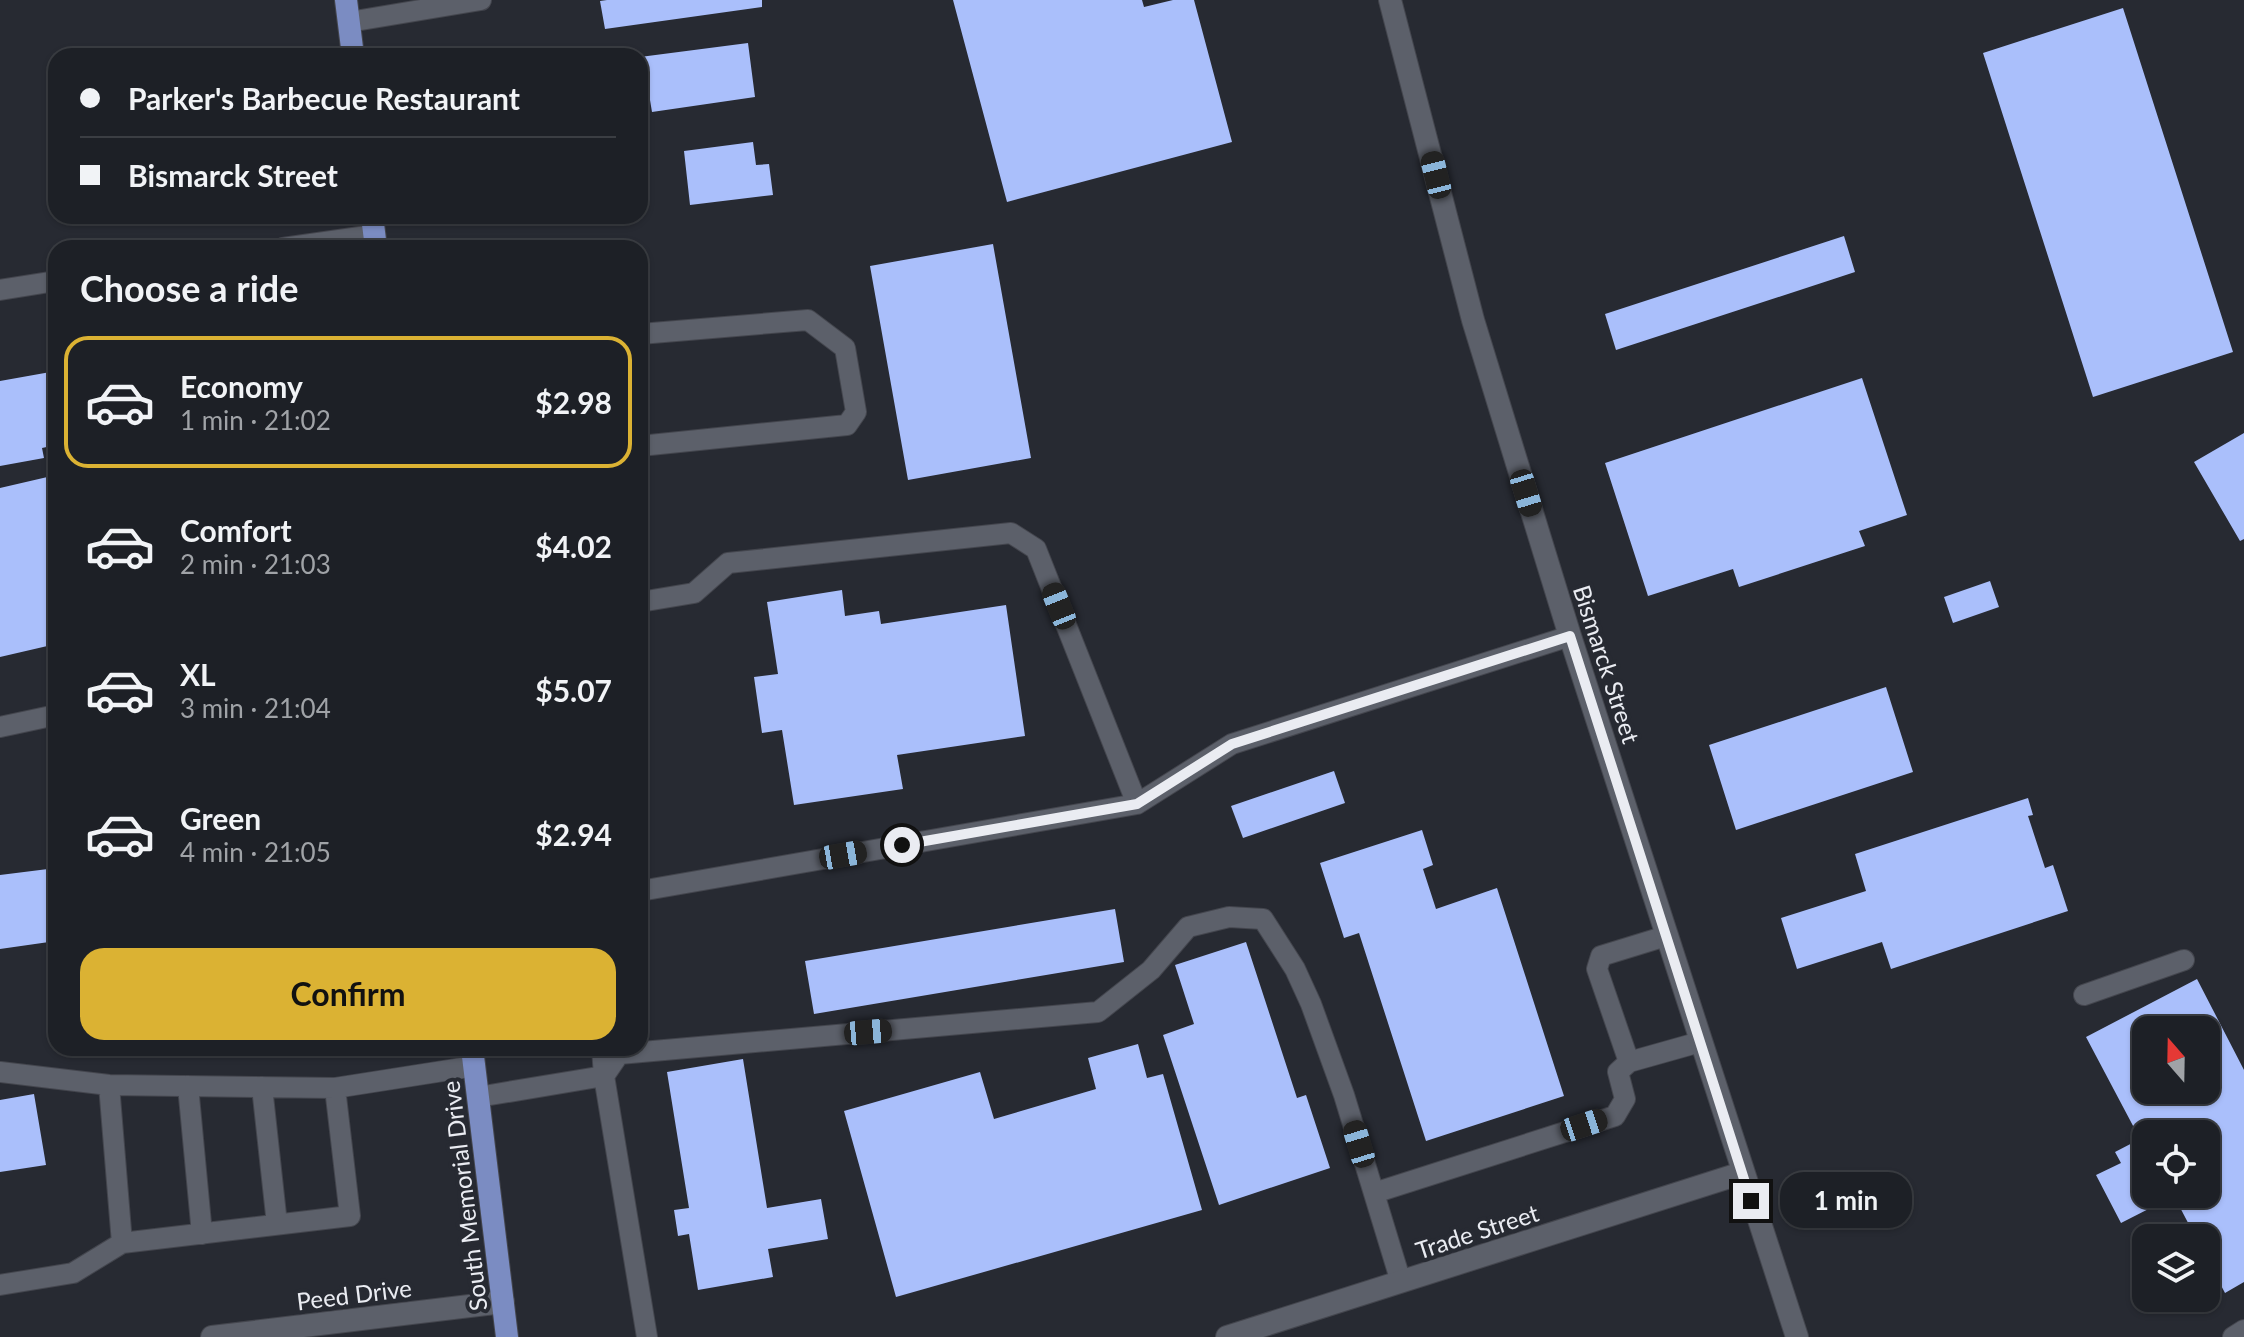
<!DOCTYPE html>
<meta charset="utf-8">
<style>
:root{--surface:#1d2026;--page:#2a2d32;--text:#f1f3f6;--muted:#a0a3a7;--line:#3b3e43;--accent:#dbb233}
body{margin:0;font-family:Lato,sans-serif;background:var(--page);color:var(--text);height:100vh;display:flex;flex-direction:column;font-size:30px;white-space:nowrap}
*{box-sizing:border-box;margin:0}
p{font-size:26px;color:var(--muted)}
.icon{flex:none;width:44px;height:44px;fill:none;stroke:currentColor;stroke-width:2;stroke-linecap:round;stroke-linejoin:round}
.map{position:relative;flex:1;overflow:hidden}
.drawer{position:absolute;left:48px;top:240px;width:600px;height:816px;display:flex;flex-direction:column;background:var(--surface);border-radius:24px;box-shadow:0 2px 6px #0004,0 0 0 2px var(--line)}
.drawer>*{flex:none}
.guide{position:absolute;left:48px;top:48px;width:600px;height:176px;border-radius:24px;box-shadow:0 2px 6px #0004,0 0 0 2px var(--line);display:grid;align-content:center;height:176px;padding:0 32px;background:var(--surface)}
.needle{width:52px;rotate:340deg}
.controls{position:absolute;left:2132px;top:1016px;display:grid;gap:16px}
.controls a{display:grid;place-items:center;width:88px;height:88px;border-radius:16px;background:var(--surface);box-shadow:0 2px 6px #0004,0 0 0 2px var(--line);font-size:40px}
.end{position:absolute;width:36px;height:36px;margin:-18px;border:10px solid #eaecf2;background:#111;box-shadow:0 0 0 4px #111}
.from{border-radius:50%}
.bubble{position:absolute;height:56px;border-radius:24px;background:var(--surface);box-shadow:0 2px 6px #0004,0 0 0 2px var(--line);font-size:26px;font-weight:700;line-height:56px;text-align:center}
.car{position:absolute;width:24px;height:48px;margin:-24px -12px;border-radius:10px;box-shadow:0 0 6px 2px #0007;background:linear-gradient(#222 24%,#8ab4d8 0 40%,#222 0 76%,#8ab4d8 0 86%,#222 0)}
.guide b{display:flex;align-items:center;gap:28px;height:76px;font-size:30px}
.guide b+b{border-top:2px solid var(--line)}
.guide i{width:20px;height:20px;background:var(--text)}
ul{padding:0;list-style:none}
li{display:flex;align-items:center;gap:24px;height:132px;margin:0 16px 12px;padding:0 16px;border:4px solid transparent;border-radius:24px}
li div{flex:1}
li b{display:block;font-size:30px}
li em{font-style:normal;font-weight:700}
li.selected{border-color:var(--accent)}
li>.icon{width:72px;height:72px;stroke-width:1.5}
h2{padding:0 32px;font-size:36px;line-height:96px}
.primary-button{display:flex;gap:16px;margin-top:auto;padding:16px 32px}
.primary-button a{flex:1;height:92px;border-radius:24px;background:var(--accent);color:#111;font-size:32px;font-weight:700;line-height:92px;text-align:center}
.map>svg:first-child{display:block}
.building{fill:#aabffb;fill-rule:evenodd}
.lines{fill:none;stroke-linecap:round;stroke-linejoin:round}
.service-casing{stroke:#44464e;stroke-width:22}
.minor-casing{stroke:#44464e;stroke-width:24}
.primary-casing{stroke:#44464e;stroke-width:24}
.service{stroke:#5c606a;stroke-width:20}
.minor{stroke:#5c606a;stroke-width:22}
.primary{stroke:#7b8cc2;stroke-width:22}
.route{stroke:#eaecf2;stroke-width:10}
.labels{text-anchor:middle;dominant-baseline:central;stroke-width:8;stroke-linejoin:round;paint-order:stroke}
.street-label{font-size:24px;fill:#eaecf2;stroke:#272a32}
</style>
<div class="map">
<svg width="2244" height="1337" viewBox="0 0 2244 1337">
<rect width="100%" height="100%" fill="#272a32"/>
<path class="building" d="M607,0H762V7L605,29L600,1Z
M953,0H1142L1144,7L1173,0H1194L1232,142L1007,202Z
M2123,8L2233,352L2093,397L1983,53Z
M748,43L755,97L652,112L648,88L640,89V57Z
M753,142L756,165L769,164L773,195L690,205L684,151Z
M1844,236L1855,272L1616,350L1605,314Z
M993,244L1031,458L908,480L870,266Z
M56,371V445L42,448L44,458L0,466V381Z
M1862,378L1907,515L1859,531L1865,546L1739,587L1733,569L1648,596L1605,463Z
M2244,433V539L2240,541L2194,462Z
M56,475V644L0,657V488Z
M1990,581L1999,607L1953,623L1944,597Z
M842,590L845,616L879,611L881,624L1006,605L1025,736L897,755L903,789L794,805L782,730L762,733L754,677L778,674L767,602Z
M1886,687L1913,772L1736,830L1709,745Z
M1334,771L1345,803L1243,838L1231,806Z
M2028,798L2033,815L2028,816L2045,868L2053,865L2068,911L1891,969L1882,942L1797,969L1781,918L1866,891L1855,854Z
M1422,830L1433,865L1423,869L1436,909L1497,888L1564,1096L1426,1141L1359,933L1344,938L1320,863Z
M56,868V941L0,949V875Z
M1115,909L1124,962L814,1014L805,961Z
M1246,942L1297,1098L1306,1095L1330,1168L1219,1205L1163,1035L1194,1024L1175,965Z
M2197,979L2244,1070V1282L2225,1293L2206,1257V1238H2196L2174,1196L2121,1223L2096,1175L2121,1163L2115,1152L2140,1139L2086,1037ZM2146,1030H2206V1090H2146ZM2146,1134H2206V1194H2146Z
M1138,1044L1147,1078L1163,1074L1202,1210L896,1297L844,1111L980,1072L994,1119L1096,1089L1088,1058Z
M743,1059L767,1208L821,1199L828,1239L768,1249L773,1277L698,1290L689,1234L678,1236L674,1210L689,1208L667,1072Z
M34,1094L46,1165L0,1172V1100Z"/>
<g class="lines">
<g class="service-casing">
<path id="service" d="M349,22L481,0
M283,248L374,235
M0,290L56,281
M640,334L808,320L845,348L856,412L847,425L640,446
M640,602L694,593L728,563L1011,533L1036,549L1137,804
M0,727L56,715
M640,891L1137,804L1232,744L1570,636
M2084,995L2184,960
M1629,1062L1597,969L1601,956L1666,936
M0,1072L109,1085L335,1088L475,1066
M109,1085L122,1243L350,1216L335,1088
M188,1086L202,1234
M262,1087L277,1224
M478,1097L604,1076L602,1048
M1374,1193L1615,1116L1625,1099L1618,1072L1629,1062L1700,1042
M0,1285L73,1273L122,1243
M647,1337L604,1076L619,1054L1098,1012L1151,970L1188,927L1229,917L1263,919L1295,969L1311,1004L1344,1095L1401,1282
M2233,1337L2244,1330"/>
</g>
<g class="minor-casing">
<path id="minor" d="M1390,0L1473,320L1570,636L1797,1337
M212,1337L503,1302
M1227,1337L1742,1173"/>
</g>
<g class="primary-casing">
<path id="primary" d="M346,0L353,56
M372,216L376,248
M472,1048L507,1337"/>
</g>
<use href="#service" class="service"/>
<use href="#minor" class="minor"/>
<use href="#primary" class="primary"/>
</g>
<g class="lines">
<path class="route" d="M902,845L1137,804L1232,744L1570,636L1751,1201"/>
</g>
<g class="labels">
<g class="street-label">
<text transform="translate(1607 664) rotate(72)">Bismarck Street</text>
<text transform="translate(464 1196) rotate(-97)">South Memorial Drive</text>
<text transform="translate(1477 1231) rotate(-18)">Trade Street</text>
<text transform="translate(354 1294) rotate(-7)">Peed Drive</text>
</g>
</g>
</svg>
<div class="controls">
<a><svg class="needle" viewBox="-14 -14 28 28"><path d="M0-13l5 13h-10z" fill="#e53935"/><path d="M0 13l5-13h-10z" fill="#a0a3a7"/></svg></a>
<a><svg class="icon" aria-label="locate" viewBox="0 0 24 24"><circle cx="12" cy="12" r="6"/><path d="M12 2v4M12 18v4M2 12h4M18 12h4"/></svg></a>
<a><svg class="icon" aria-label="layers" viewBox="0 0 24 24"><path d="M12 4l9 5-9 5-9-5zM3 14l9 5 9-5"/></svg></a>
</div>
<i class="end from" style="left:902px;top:845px"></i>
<i class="end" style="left:1751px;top:1201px"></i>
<div class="bubble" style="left:1780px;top:1172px;width:132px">1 min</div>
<i class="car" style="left:1436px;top:175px;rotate:346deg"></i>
<i class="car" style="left:1526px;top:493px;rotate:163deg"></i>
<i class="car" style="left:1059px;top:606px;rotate:338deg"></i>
<i class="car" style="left:843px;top:855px;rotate:80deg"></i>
<i class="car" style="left:868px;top:1032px;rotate:85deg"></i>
<i class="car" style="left:1584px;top:1125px;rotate:72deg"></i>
<i class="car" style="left:1359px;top:1144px;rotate:343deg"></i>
<div class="guide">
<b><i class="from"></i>Parker's Barbecue Restaurant</b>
<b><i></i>Bismarck Street</b>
</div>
<section class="drawer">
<h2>Choose a ride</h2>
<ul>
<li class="selected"><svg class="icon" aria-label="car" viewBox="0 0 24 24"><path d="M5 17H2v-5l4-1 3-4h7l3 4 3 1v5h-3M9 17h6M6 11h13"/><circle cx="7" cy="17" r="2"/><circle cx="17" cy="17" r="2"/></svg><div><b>Economy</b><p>1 min · 21:02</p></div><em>$2.98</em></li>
<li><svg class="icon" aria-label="car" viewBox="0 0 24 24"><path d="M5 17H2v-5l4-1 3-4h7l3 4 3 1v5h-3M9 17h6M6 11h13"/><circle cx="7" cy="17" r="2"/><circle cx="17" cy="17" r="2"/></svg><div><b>Comfort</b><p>2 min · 21:03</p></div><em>$4.02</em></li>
<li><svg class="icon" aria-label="car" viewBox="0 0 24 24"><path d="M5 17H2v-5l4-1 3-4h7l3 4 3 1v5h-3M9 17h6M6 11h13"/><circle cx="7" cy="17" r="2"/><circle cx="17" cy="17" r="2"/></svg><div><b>XL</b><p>3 min · 21:04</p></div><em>$5.07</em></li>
<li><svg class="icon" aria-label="car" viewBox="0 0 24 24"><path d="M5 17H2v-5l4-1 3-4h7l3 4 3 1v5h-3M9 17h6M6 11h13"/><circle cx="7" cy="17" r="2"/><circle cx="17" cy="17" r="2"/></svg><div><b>Green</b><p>4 min · 21:05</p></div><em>$2.94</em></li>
</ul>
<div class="primary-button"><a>Confirm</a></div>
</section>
</div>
